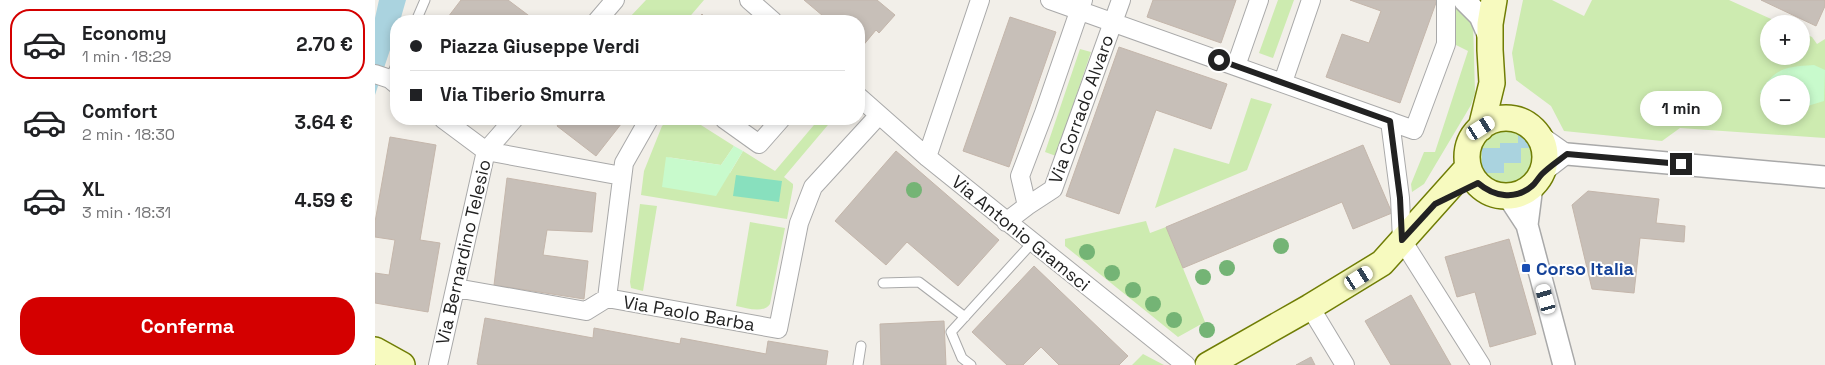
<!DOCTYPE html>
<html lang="it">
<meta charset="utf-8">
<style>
:root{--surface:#fff;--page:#f2f2f2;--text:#202124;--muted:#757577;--line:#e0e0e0;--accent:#d40000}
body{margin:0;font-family:"Space Grotesk",sans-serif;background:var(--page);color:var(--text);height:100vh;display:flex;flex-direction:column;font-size:19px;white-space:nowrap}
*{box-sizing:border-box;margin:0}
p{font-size:16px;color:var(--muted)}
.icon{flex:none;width:28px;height:28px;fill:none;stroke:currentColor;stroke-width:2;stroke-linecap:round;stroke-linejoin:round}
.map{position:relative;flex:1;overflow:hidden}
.side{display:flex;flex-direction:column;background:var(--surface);width:375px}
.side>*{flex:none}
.guide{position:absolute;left:15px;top:15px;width:475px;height:110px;border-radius:20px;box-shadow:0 2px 8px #0003;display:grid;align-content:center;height:110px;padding:0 20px;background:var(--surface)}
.buttons{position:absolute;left:1385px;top:15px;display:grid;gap:10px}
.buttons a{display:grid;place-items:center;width:50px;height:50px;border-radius:50%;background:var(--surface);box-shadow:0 2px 8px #0003;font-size:25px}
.end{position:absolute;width:22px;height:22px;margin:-11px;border:6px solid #222;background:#fff;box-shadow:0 0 0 2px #fff}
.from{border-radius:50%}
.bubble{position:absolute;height:35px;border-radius:18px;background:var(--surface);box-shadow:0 2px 8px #0003;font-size:16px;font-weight:700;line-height:35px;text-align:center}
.car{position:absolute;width:15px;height:30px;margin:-15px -8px;border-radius:6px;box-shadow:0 0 4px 1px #0007;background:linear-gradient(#fff 24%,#345 0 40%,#fff 0 76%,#345 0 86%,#fff 0)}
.guide b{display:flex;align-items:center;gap:18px;height:48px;font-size:19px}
.guide b+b{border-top:1px solid var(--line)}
.guide i{width:12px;height:12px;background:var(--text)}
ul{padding:9px 0 0;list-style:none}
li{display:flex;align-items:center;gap:15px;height:70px;margin:0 10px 8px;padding:0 10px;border:2px solid transparent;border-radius:20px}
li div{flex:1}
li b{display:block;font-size:19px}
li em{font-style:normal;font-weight:700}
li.active{border-color:var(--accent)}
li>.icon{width:45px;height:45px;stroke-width:1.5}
.cta{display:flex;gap:10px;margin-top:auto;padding:10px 20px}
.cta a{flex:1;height:58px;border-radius:20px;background:var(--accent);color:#fff;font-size:20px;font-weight:700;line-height:58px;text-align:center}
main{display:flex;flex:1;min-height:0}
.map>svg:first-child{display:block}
.grass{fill:#cdebb0;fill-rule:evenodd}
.park{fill:#c8facc}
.pitch{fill:#88e0be}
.water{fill:#aad3df}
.building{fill:#c7bfb8;stroke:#c4b6ab}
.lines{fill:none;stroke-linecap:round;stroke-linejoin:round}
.service-casing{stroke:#a9a9a9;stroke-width:11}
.minor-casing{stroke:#a9a9a9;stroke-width:20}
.tertiary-casing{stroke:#a9a9a9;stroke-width:24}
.secondary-casing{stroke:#707d05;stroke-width:28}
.service{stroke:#fff;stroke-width:9}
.minor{stroke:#fff;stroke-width:18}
.tertiary{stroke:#fff;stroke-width:21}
.secondary{stroke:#f7fabf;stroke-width:25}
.tree{fill:#74b475}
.route{stroke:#222;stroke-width:6}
.transit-dot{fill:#1a4fb4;stroke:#fff;stroke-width:2}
.labels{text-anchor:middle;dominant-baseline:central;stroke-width:4;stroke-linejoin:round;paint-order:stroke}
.street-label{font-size:18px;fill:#222;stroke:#fff}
.transit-label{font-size:18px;font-weight:bold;fill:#164399;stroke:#fff;text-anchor:start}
</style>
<main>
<section class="side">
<ul>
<li class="active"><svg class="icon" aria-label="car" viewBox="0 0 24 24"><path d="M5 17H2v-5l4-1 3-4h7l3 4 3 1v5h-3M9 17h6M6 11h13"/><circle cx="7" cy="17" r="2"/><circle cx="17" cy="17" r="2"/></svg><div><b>Economy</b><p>1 min · 18:29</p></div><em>2.70 €</em></li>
<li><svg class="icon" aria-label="car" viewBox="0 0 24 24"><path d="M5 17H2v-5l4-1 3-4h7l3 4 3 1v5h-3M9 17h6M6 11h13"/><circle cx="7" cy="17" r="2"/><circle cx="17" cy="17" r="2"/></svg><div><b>Comfort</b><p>2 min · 18:30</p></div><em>3.64 €</em></li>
<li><svg class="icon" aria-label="car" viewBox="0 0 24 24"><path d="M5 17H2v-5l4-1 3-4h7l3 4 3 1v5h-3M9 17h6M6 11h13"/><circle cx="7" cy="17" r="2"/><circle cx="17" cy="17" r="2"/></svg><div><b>XL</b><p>3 min · 18:31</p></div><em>4.59 €</em></li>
</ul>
<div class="cta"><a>Conferma</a></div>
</section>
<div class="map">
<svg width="1450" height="365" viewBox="0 0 1450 365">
<rect width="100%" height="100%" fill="#f2efe9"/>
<path class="grass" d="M271,0H329L311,21H258L254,18Z
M903,0H919L898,58L884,53Z
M1081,0L1098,22L1100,93L1096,105L1049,184L1037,192L1036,184L1049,152H1060L1093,51L1079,44Z
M1148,0H1177L1209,16L1217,0H1354L1407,24H1394V56H1426V32L1437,37L1442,44L1450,39V138L1305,128L1287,141L1189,131L1176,106L1141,80L1137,53ZM1394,84H1426V116H1394Z
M705,49L716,52L681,156L670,152Z
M876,98L897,104L872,170L780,208L799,148L854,164Z
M294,119H314L318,120L359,146L346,165L292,157L355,173L368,151L400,171L444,119H458L409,177L418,184V187L412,219L266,195L269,171L287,126Z
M1100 158a32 32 0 1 1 64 0a32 32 0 1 1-64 0Z
M265,204L282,206L268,291L256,288L255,282Z
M771,221L775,233L791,227L830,322L803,337L690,246V239Z
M375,222L410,228L395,304C388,314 372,308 361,306Z
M768,354L789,365H757Z"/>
<path class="park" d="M1439,65L1450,70L1449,101L1426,108V84H1394V100L1385,92C1401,67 1411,67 1439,65Z
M359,146L368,151L341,196L287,187L291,157L346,165Z"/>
<path class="pitch" d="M361,175L407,181L404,202L358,196Z"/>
<path class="water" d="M4,0H31L25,21H21V32L0,95V18Z
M1143,135H1157V148H1146V163H1129V173H1107V148H1125V143H1143Z"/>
<path class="building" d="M86,0H133L161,21H70Z
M429,0H502L520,15L504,33L501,30L486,48L484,46V21H454Z
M778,0H861L846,43L772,17Z
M975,0H1062L1025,103L951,77L967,34L994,43L1006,11Z
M1386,0H1450V6L1441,26Z
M327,14L334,21H320Z
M635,17L681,32L634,167L588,151Z
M744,47L852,84L836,129L781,110L744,214L691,196Z
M187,119H250L221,156L182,126Z
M15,137L61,145L45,240L65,243L53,312L0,303V273L14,275L20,240L0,237V222Z
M988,145L1017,213L978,229L967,202L808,268L791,227Z
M521,151L624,240L583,286L532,242L511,265L460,221Z
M132,178L221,193L217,232L172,230L168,255L213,261L209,299L119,285Z
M1213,191L1284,199L1281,223L1310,226L1309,242L1265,238L1259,293L1217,289L1197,205Z
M1134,239L1161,334L1115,347L1100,292L1082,297L1070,257Z
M659,266L753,356L744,365H684L666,347L648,365H632L597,332Z
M1036,295L1076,365H1016L990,321Z
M110,318L218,338L219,328L305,344L306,338L391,354L393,341L453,351L451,365H105L102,364Z
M569,321L571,365H506L505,324Z
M936,357L940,365H921Z"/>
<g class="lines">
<g class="service-casing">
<path id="service" d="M41,21L50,0
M15,79L21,65
M508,283L544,282L590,317
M483,365L486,346
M596,365L587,358L576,332L657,243"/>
</g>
<g class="minor-casing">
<path id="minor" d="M374,0L398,21
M675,0L1039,130L1071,44V0
M222,21L240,0
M861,66L884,0
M0,74L15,79L21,84
M908,82L936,0
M484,97L552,157L811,365
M68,119L111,151L247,176
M349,119L384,144L406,119
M1015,121L1025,198L1027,240L1106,365
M1161,132L1192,154L1165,175
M552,157L605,0
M652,206L678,189L746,0
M631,222L652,206L645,176L669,113L708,0
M81,288L211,311L232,298L403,329L424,223L438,187L504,115
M232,298L249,163L274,119
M935,307L970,365
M63,365L111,151L139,119"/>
</g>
<g class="tertiary-casing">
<path id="tertiary" d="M1089,0L1105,16L1115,39
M1192,154L1450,177
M1133,196L1152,225L1189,365
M1152,225L1157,186"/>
</g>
<g class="secondary-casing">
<path id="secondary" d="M1092 157a39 39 0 1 1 78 0a39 39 0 1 1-78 0Z
M1106,128L1117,83L1115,50V24L1119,0
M0,350L27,365
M833,365L935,307L1007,263L1093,167"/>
</g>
<use href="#service" class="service"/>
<use href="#minor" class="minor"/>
<use href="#tertiary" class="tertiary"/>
<use href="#secondary" class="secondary"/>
</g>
<g class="tree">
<circle cx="539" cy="190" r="8"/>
<circle cx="906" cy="246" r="8"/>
<circle cx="712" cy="252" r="8"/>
<circle cx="852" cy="268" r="8"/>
<circle cx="737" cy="273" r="8"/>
<circle cx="828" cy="277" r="8"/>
<circle cx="758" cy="290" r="8"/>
<circle cx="778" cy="304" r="8"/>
<circle cx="799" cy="320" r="8"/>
<circle cx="832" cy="330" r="8"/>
</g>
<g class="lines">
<path class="route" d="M844,60L1015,121L1025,198L1027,240L1060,204L1103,183C1118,196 1140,201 1157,186C1161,183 1163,178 1167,174C1174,167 1183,161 1192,154L1306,164"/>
</g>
<rect class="transit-dot" x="1146" y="263" width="10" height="10" rx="2.5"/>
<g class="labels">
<g class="street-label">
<text transform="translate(706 109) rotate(-70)">Via Corrado Alvaro</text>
<text transform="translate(646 233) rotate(39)">Via Antonio Gramsci</text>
<text transform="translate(88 252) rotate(-77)">Via Bernardino Telesio</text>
<text transform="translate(314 313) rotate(10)">Via Paolo Barba</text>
</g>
<g class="transit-label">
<text x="1161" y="268">Corso Italia</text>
</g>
</g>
</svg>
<div class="buttons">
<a>+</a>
<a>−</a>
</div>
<i class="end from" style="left:844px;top:60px"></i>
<i class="end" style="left:1306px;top:164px"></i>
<div class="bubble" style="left:1265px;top:91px;width:82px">1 min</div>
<i class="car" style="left:1106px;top:128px;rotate:58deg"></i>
<i class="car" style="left:984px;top:278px;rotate:58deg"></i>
<i class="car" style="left:1171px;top:299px;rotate:344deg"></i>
<div class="guide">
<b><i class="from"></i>Piazza Giuseppe Verdi</b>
<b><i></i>Via Tiberio Smurra</b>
</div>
</div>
</main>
